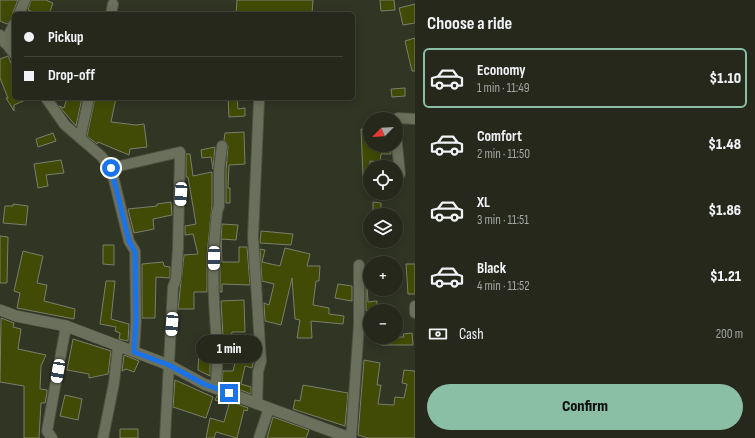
<!DOCTYPE html>
<meta charset="utf-8">
<style>
:root{--surface:#25281b;--page:#313428;--text:#f1f3f6;--muted:#a3a6a3;--line:#42443a;--accent:#8abfa5}
body{margin:0;font-family:"Sofia Sans Condensed",sans-serif;background:var(--page);color:var(--text);height:100vh;display:flex;flex-direction:column;font-size:15px;white-space:nowrap}
*{box-sizing:border-box;margin:0}
p{font-size:13px;color:var(--muted)}
.icon{flex:none;width:22px;height:22px;fill:none;stroke:currentColor;stroke-width:2;stroke-linecap:round;stroke-linejoin:round}
.map{position:relative;flex:1;overflow:hidden}
.details{display:flex;flex-direction:column;background:var(--surface);width:340px}
.details>*{flex:none}
.guide{position:absolute;left:12px;top:12px;width:343px;height:88px;border-radius:6px;box-shadow:0 2px 10px #0003,0 0 0 1px var(--line);display:grid;align-content:center;height:88px;padding:0 12px;background:var(--surface)}
.needle{width:26px;rotate:246deg}
.buttons{position:absolute;left:363px;top:112px;display:grid;gap:8px}
.buttons a{display:grid;place-items:center;width:40px;height:40px;border-radius:50%;background:var(--surface);box-shadow:0 2px 10px #0003,0 0 0 1px var(--line);font-size:20px}
.end{position:absolute;width:18px;height:18px;margin:-9px;border:5px solid #1a73e8;background:#fff;box-shadow:0 0 0 2px #fff}
.from{border-radius:50%}
.bubble{position:absolute;height:28px;border-radius:14px;background:var(--surface);box-shadow:0 2px 10px #0003,0 0 0 1px var(--line);font-size:13px;font-weight:800;line-height:28px;text-align:center}
.car{position:absolute;width:12px;height:24px;margin:-12px -6px;border-radius:5px;box-shadow:0 0 3px 1px #0007;background:linear-gradient(#fff 24%,#345 0 40%,#fff 0 76%,#345 0 86%,#fff 0)}
.guide b{display:flex;align-items:center;gap:14px;height:38px;font-size:15px}
.guide b+b{border-top:1px solid var(--line)}
.guide i{width:10px;height:10px;background:var(--text)}
ul{padding:0;list-style:none}
li{display:flex;align-items:center;gap:12px;height:60px;margin:0 8px 6px;padding:0 4px;border:2px solid transparent;border-radius:6px}
li div{flex:1}
li b{display:block;font-size:15px}
li em{font-style:normal;font-weight:800}
li.on{border-color:var(--accent)}
li>.icon{width:36px;height:36px;stroke-width:1.5}
h2{padding:0 12px;font-size:18px;line-height:48px}
.pay{display:flex;align-items:center;gap:10px;height:44px;padding:0 12px;font-size:15px}
.pay p{margin-inline-start:auto}
.action{display:flex;gap:8px;margin-top:auto;padding:8px 12px}
.action a{flex:1;height:46px;border-radius:24px;background:var(--accent);color:#111;font-size:16px;font-weight:800;line-height:46px;text-align:center}
main{display:flex;flex:1;min-height:0}
.map>svg:first-child{display:block}
.building{fill:#414b06;stroke:#7a7f6b}
.lines{fill:none;stroke-linecap:round;stroke-linejoin:round}
.minor-casing{stroke:#4e5142;stroke-width:12}
.tertiary-casing{stroke:#4e5142;stroke-width:12}
.minor{stroke:#6b705c;stroke-width:10}
.tertiary{stroke:#6b705c;stroke-width:11}
.route{stroke:#1a73e8;stroke-width:5}
</style>
<main>
<div class="map">
<svg width="415" height="438" viewBox="0 0 415 438">
<rect width="100%" height="100%" fill="#313524"/>
<path class="building" d="M0,0H18L13,12V18L7,24L0,21Z
M31,0H46L53,3L49,14H38L28,10Z
M237,0H313L312,14H236Z
M380,0H394L395,10L381,11Z
M415,4V23L403,25L399,8Z
M415,38V71H412L405,41Z
M8,56L14,70V98H30L14,105V111L6,98H8L0,78V59Z
M405,88V96L392,97L391,89Z
M67,98H82L76,126L59,106L64,108Z
M95,98L106,100L107,98H116L111,122L136,125L144,124L147,147L130,149L129,155L98,142L97,144L87,136Z
M228,98H237L238,109L245,108V116L229,117Z
M361,129H370V145H390L391,154H381L380,162L370,161V177L363,176Z
M244,132L245,164L229,165L228,188H230V203H226V170L228,146L224,140L225,133Z
M53,133L56,141L38,147L36,139Z
M215,147L213,169L211,157L202,158L201,150Z
M186,154H190L193,176L212,172V205L207,255V292H194V309H178L184,255L198,254L193,234L185,235V226L196,224L188,177H186Z
M61,160L64,173L46,175L48,186L38,188L34,164Z
M171,202L172,215L153,219L154,229L134,233L128,209L157,206V204Z
M373,202L381,203V215H373Z
M13,204L28,206L26,225L3,223L5,206H13Z
M222,224L238,225L236,240L221,239L222,262H239V247H247L250,285L222,284V292H220V255Z
M261,231L293,234L291,245L260,243Z
M0,236L8,237L7,283H0Z
M103,245H114V265L103,264Z
M285,248L310,254L307,266H320L319,281H316L313,305L329,308V314L344,316L343,324L311,321L312,338H297L300,320L295,319L292,278L281,325L265,321L264,303L269,305L274,284L262,281L260,249L265,250L262,262L280,266Z
M23,251L43,256L37,283L47,285L44,301L75,309L74,319L17,308L20,293L14,291Z
M163,262L164,266L170,267V278L156,277L155,318H142V264Z
M406,264H415V294H408Z
M366,269L368,302L377,301V311H366Z
M106,281H115L111,319L129,324L128,341L119,339L120,333L115,331L116,327L100,324Z
M338,284L352,286V301L335,298Z
M244,300L245,332H232L228,353L224,352L221,301Z
M1,318L14,323L13,327L21,329L18,349L46,355L41,366L40,389L47,390V393L45,403H41L39,438H24V386L0,382Z
M412,333L413,345H381L380,337H404L403,334Z
M73,339L111,351L108,374L89,378V374L67,370Z
M199,349L210,350V376L198,370Z
M124,355L139,361L134,372L126,369L122,371Z
M237,355L254,359L252,368L245,366L241,384L251,387V394L222,383L223,371H233Z
M364,360L380,363L377,385H381L378,404L394,405L395,397L404,398L407,384L402,383L404,370L415,371V438H368L358,435Z
M175,380L213,397L206,418L173,407Z
M303,385L348,393L345,426L293,409L295,400L300,401Z
M65,395L82,399L78,420L60,416Z
M217,396L248,408L247,411L244,410L237,438L216,432L214,438H206L210,418L224,422L229,404L215,400Z
M273,417L309,430L306,438H267Z
M120,429H138V438H120Z"/>
<g class="lines">
<g class="minor-casing">
<path id="minor" d="M19,14L25,0
M111,14L113,4
M0,35L14,54
M5,43L14,24
M46,98L65,125L101,156L111,168L129,241L135,251L136,320L134,352
M396,119L398,118L415,119
M396,135L400,174
M80,138L89,98
M111,168L180,152L178,248L176,279L173,287L165,438
M415,306V313
M215,388C220,358 215,329 214,299C212,270 214,240 217,212L219,206V170L222,146
M257,404L258,372L261,361L253,237L259,101
M52,438L47,431L66,326
M103,438L114,383L118,346
M259,438L269,408
M351,438L359,325V265"/>
</g>
<g class="tertiary-casing">
<path id="tertiary" d="M0,310L16,316L66,326L169,365L204,384L350,438"/>
</g>
<use href="#minor" class="minor"/>
<use href="#tertiary" class="tertiary"/>
</g>
<g class="lines">
<path class="route" d="M111,168L129,241L135,252L136,320L134,352L169,365L204,384L229,393"/>
</g>
</svg>
<div class="buttons">
<a><svg class="needle" viewBox="-14 -14 28 28"><path d="M0-13l5 13h-10z" fill="#e53935"/><path d="M0 13l5-13h-10z" fill="#a3a6a3"/></svg></a>
<a><svg class="icon" aria-label="locate" viewBox="0 0 24 24"><circle cx="12" cy="12" r="6"/><path d="M12 2v4M12 18v4M2 12h4M18 12h4"/></svg></a>
<a><svg class="icon" aria-label="layers" viewBox="0 0 24 24"><path d="M12 4l9 5-9 5-9-5zM3 14l9 5 9-5"/></svg></a>
<a>+</a>
<a>−</a>
</div>
<i class="end from" style="left:111px;top:168px"></i>
<i class="end" style="left:229px;top:393px"></i>
<div class="bubble" style="left:196px;top:335px;width:66px">1 min</div>
<i class="car" style="left:181px;top:194px;rotate:183deg"></i>
<i class="car" style="left:214px;top:258px;rotate:181deg"></i>
<i class="car" style="left:172px;top:324px;rotate:184deg"></i>
<i class="car" style="left:58px;top:371px;rotate:190deg"></i>
<div class="guide">
<b><i class="from"></i>Pickup</b>
<b><i></i>Drop-off</b>
</div>
</div>
<section class="details">
<h2>Choose a ride</h2>
<ul>
<li class="on"><svg class="icon" aria-label="car" viewBox="0 0 24 24"><path d="M5 17H2v-5l4-1 3-4h7l3 4 3 1v5h-3M9 17h6M6 11h13"/><circle cx="7" cy="17" r="2"/><circle cx="17" cy="17" r="2"/></svg><div><b>Economy</b><p>1 min · 11:49</p></div><em>$1.10</em></li>
<li><svg class="icon" aria-label="car" viewBox="0 0 24 24"><path d="M5 17H2v-5l4-1 3-4h7l3 4 3 1v5h-3M9 17h6M6 11h13"/><circle cx="7" cy="17" r="2"/><circle cx="17" cy="17" r="2"/></svg><div><b>Comfort</b><p>2 min · 11:50</p></div><em>$1.48</em></li>
<li><svg class="icon" aria-label="car" viewBox="0 0 24 24"><path d="M5 17H2v-5l4-1 3-4h7l3 4 3 1v5h-3M9 17h6M6 11h13"/><circle cx="7" cy="17" r="2"/><circle cx="17" cy="17" r="2"/></svg><div><b>XL</b><p>3 min · 11:51</p></div><em>$1.86</em></li>
<li><svg class="icon" aria-label="car" viewBox="0 0 24 24"><path d="M5 17H2v-5l4-1 3-4h7l3 4 3 1v5h-3M9 17h6M6 11h13"/><circle cx="7" cy="17" r="2"/><circle cx="17" cy="17" r="2"/></svg><div><b>Black</b><p>4 min · 11:52</p></div><em>$1.21</em></li>
</ul>
<div class="pay"><svg class="icon" aria-label="cash" viewBox="0 0 24 24"><path d="M3 7h18v10H3z"/><circle cx="12" cy="12" r="2"/></svg>Cash<p>200 m</p></div>
<div class="action"><a>Confirm</a></div>
</section>
</main>
